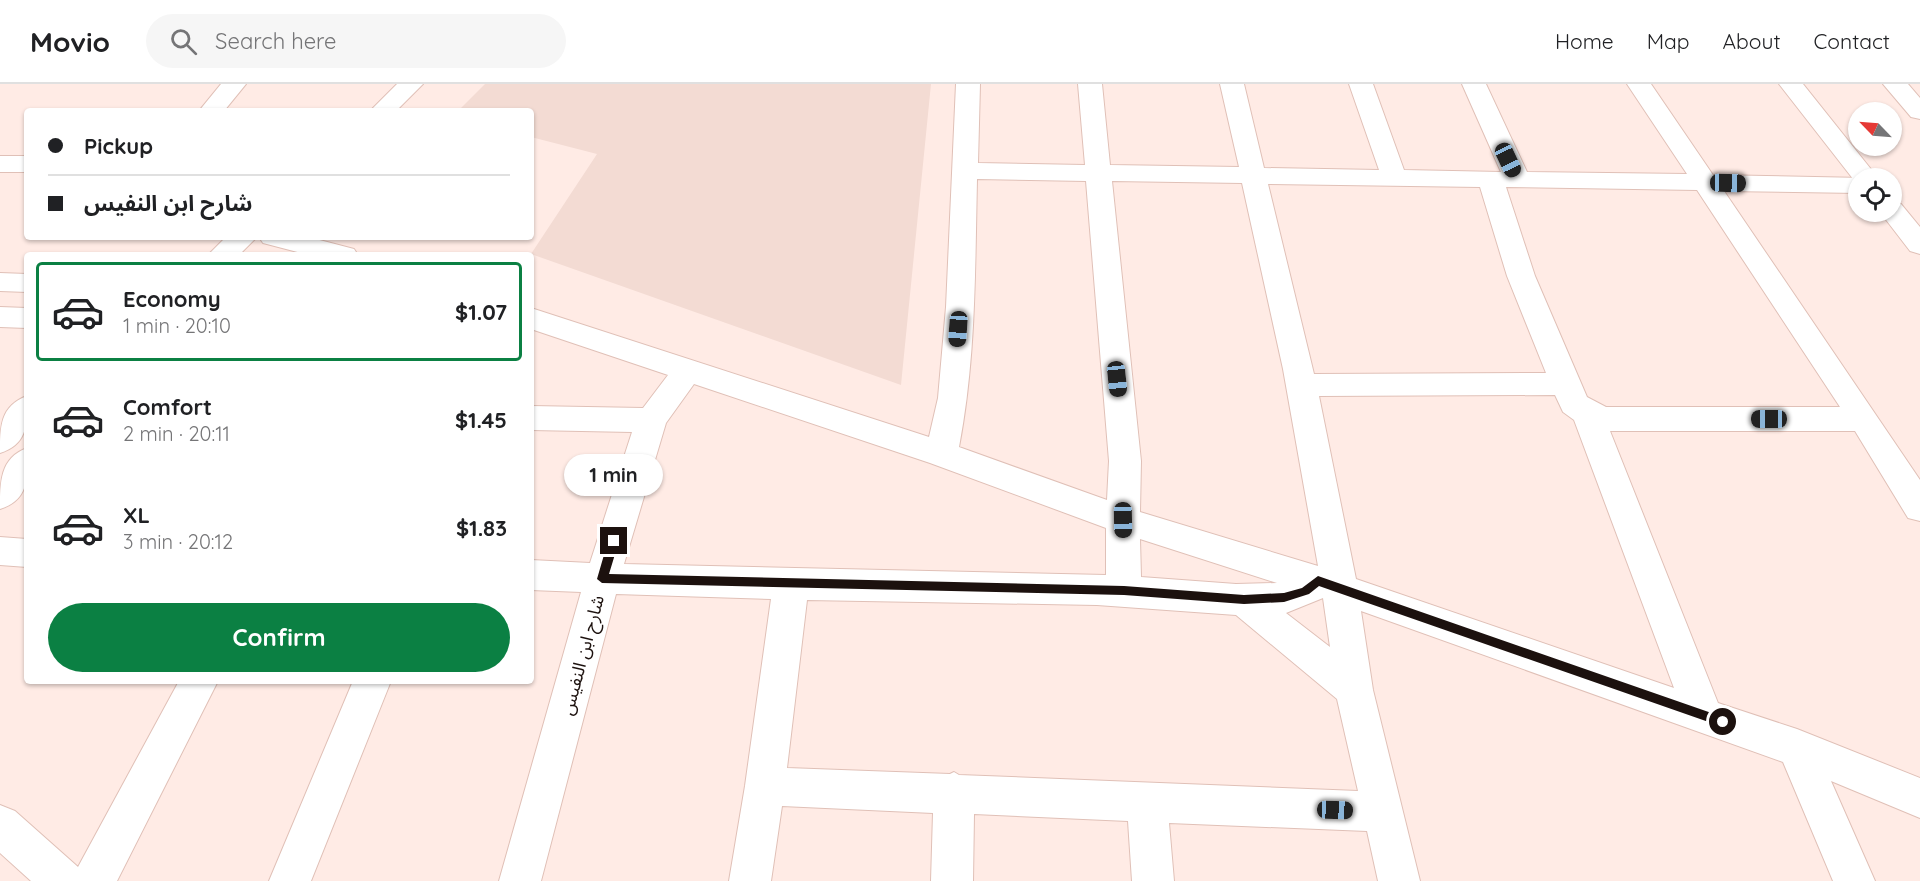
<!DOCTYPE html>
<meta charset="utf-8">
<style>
:root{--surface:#fff;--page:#f6f6f6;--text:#202124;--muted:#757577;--line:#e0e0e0;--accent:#0b8043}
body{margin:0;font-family:Quicksand,"Noto Sans Arabic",sans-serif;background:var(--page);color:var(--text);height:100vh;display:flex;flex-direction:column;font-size:22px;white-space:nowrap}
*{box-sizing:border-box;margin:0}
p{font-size:20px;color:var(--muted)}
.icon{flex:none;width:33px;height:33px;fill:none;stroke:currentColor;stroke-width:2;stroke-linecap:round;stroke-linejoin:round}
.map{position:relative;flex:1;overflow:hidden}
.panel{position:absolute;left:24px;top:168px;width:510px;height:432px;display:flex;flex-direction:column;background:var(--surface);border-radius:6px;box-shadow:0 2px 4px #0004}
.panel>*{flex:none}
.hud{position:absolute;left:24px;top:24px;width:510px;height:132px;border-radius:6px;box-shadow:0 2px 4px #0004;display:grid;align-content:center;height:132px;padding:0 24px;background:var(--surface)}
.needle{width:39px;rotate:295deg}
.buttons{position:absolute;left:1848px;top:18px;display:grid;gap:12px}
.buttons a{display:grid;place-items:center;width:54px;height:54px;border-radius:50%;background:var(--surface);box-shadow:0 2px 4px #0004;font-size:30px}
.end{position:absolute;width:27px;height:27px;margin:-14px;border:8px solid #1c110e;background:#fff;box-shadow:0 0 0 3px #fff}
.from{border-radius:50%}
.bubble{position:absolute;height:42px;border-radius:21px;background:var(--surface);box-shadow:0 2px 4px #0004;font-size:20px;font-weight:700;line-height:42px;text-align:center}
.car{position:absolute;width:18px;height:36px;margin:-18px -9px;border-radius:8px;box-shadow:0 0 4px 2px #0007;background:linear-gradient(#222 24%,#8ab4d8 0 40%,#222 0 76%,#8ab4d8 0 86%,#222 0)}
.hud b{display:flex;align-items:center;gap:21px;height:57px;font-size:22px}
.hud b+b{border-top:2px solid var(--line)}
.hud i{width:15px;height:15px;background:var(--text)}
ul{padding:10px 0 0;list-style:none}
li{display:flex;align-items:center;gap:18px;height:99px;margin:0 12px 9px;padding:0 12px;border:3px solid transparent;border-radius:6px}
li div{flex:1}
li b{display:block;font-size:22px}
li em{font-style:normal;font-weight:700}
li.selected{border-color:var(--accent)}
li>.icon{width:54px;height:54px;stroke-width:1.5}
.button{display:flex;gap:12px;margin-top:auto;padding:12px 24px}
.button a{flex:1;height:69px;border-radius:36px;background:var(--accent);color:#fff;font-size:24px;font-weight:700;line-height:69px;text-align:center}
header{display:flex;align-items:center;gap:36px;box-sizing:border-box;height:84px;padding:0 30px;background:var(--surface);border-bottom:2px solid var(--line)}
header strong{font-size:28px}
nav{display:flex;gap:33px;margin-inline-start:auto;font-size:21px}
.search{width:420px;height:54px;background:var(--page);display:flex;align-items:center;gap:15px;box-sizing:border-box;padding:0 21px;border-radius:33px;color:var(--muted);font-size:22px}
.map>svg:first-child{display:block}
.built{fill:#f3dbd3}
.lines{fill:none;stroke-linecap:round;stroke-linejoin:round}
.street-casing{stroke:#e0c0b7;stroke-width:2}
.secondary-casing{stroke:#e0c0b7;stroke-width:2}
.street{fill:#fff;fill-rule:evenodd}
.secondary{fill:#fff;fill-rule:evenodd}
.route{fill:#1c110e}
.labels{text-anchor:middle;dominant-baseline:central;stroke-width:4.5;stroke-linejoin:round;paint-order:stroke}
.street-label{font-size:18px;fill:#1c110e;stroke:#fff}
</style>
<header>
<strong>Movio</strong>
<div class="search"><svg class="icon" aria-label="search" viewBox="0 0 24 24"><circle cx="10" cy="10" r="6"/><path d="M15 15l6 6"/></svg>Search here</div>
<nav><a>Home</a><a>Map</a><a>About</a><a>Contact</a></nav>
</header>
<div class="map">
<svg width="1920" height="797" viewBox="0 0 1920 797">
<rect width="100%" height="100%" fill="#ffebe5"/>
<path class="built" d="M485,0H931L901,301L531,170L597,70L531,53V27H458Z"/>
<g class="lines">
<g class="street-casing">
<path id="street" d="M221,0H246L224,27H199Z
M956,0H980L978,79L1085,81L1078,0H1102L1110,81L1239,83L1220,0H1244L1264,84L1379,86L1349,0H1373L1404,86L1501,88L1462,0H1486L1527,88L1687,90L1627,0H1651L1713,91L1864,94H1858V109L1724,107L1920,396V437L1908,434L1855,347H1610L1718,619L1797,645L1920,694V734L1831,697L1875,797H1833L1783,678L1361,527L1373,606L1420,797H1378L1367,747L1169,739L1174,797H1132L1128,737L974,730L973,797H931L933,729L782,722L771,797H729L745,702L771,515L616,510L541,797H499L581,508L531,506V476L590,479L632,348L531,346V322L643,324L668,291L531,245V224L929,353L938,314L946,223ZM977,95L1086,97L1109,377L1107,416L959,363C976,275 975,185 977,95ZM1112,97L1242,99L1283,285L1318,482L1140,428L1141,377ZM1268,100L1480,103L1507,192L1546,289L1314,290ZM1506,103L1697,106L1840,323H1606L1587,313L1535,192ZM694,300L930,379L1106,444V491L624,480L666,339ZM1555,311L1563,328L1574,336L1674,604L1356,495L1319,312ZM1140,455L1277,499L1236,500L1141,493ZM1323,514L1330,563L1286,529ZM807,516L1097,521L1236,531L1337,615L1358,707L959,691L954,688L950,690L787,684Z
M0,72H27V88H0Z
M259,153H308L354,165L358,171H309L263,159Z
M0,453L27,455V483L0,481Z
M179,597H218L117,797H31L0,769V721L15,727L78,783Z
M353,597H391L311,797H269Z"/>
</g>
<g class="secondary-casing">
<path id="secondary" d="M397,0H423L396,27H370Z
M1779,0H1803L1878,94H1858L1857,100Z
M1883,0H1908L1920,14V35L1911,33Z
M1892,118L1901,120L1920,143V170L1910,167L1880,128H1892Z
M226,153H257L239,171H208Z
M0,189L27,190V208L0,207Z
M0,223L27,224V244L0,243Z
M27,312C27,338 29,360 0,369C0,343 0,322 27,312Z
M27,364C27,391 31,415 0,425C0,398 0,374 27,364Z"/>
</g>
<use href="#street" class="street"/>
<use href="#secondary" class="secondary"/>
</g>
<path class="route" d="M614,453L619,457L609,490L1124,502L1244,511L1284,509L1302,504L1318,492L1723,633L1728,638L1723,643L1319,502L1309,510L1284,518L1244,520L1124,511L602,499L597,495L608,457Z"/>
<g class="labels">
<g class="street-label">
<text transform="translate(582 571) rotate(-75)">شارح ابن النفيس</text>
</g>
</g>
</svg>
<div class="buttons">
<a><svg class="needle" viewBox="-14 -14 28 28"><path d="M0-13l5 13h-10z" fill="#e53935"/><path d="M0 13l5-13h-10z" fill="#757577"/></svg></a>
<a><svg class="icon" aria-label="locate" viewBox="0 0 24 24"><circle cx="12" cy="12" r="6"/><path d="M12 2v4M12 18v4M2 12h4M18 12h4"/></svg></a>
</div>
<i class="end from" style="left:1723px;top:638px"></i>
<i class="end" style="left:614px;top:457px"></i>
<div class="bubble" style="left:564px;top:370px;width:99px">1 min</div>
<i class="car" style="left:1508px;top:76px;rotate:155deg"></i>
<i class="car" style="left:1728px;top:99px;rotate:91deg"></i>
<i class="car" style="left:958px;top:245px;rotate:184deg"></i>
<i class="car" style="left:1117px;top:295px;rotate:174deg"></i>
<i class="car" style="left:1769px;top:335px;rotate:270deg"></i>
<i class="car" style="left:1123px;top:436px;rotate:179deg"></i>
<i class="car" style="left:1335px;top:726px;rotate:92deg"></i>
<div class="hud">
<b><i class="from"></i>Pickup</b>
<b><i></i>شارح ابن النفيس</b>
</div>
<section class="panel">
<ul>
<li class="selected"><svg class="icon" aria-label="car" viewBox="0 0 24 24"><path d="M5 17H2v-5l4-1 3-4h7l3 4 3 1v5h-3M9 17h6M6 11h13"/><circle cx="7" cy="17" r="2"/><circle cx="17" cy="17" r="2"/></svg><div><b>Economy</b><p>1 min · 20:10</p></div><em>$1.07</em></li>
<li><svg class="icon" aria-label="car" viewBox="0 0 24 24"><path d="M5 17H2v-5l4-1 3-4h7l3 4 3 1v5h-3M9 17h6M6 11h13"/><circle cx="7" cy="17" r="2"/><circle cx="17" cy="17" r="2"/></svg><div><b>Comfort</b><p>2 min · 20:11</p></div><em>$1.45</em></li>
<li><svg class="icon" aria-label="car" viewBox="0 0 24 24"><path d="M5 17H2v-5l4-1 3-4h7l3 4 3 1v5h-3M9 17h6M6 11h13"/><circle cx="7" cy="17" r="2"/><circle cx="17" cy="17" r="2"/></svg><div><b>XL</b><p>3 min · 20:12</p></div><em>$1.83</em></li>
</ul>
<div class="button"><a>Confirm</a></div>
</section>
</div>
